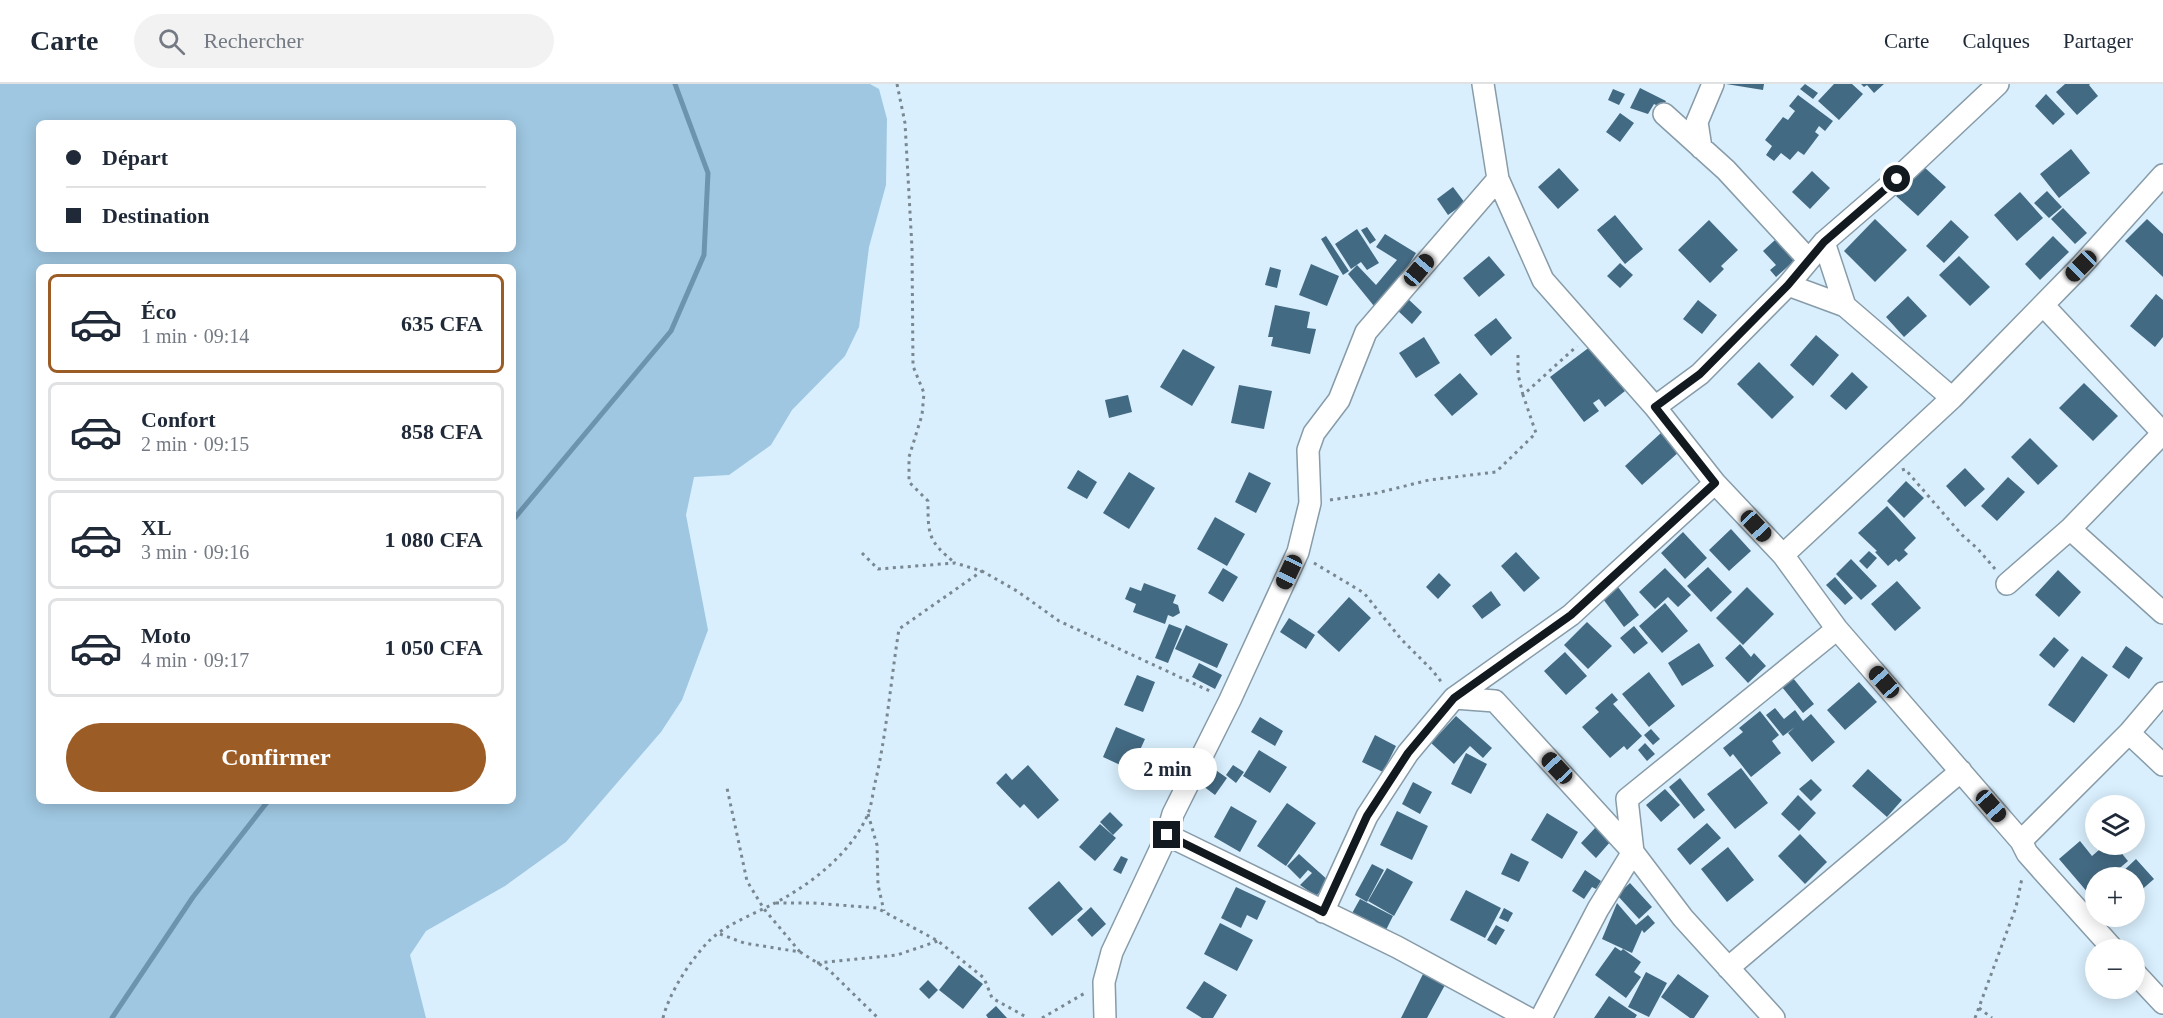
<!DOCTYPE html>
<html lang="fr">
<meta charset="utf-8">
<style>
:root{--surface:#fff;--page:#f2f2f3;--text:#1f2937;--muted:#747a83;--line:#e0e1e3;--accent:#9c5c26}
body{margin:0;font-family:Georgia,serif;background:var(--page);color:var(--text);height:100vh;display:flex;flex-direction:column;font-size:22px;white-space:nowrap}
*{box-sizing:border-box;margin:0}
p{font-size:20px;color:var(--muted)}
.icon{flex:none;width:33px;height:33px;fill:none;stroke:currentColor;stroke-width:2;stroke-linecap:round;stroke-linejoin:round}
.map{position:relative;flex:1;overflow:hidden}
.sheet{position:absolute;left:36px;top:180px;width:480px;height:540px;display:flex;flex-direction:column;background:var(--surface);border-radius:9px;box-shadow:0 3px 15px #0003}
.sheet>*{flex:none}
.hud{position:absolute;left:36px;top:36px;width:480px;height:132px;border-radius:9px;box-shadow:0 3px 15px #0003;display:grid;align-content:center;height:132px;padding:0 30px;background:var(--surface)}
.tools{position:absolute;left:2085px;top:711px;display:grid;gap:12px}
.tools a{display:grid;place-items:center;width:60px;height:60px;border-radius:50%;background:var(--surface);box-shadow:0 3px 15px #0003;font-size:30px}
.end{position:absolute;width:27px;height:27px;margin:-14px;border:8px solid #131a1f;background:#fff;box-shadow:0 0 0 3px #fff}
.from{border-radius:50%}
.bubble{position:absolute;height:42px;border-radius:21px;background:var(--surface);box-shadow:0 3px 15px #0003;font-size:20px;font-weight:700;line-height:42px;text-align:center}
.car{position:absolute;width:18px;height:36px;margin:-18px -9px;border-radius:8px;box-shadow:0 0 4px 2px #0007;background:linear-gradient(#222 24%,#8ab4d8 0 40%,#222 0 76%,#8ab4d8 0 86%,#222 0)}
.hud b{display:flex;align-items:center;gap:21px;height:57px;font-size:22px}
.hud b+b{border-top:2px solid var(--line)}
.hud i{width:15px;height:15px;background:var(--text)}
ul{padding:10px 0 0;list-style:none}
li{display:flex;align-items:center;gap:18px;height:99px;margin:0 12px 9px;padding:0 18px;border:3px solid var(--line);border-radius:9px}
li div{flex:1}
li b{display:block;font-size:22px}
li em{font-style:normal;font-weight:700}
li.current{border-color:var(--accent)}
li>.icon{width:54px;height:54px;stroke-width:1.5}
.action{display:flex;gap:12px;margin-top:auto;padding:12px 30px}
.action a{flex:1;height:69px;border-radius:36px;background:var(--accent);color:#fff;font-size:24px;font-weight:700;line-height:69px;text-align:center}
header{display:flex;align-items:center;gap:36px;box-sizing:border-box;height:84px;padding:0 30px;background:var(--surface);border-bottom:2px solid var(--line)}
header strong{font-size:28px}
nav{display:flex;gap:33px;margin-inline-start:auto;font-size:21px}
.search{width:420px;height:54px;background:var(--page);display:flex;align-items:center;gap:15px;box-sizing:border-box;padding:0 21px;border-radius:33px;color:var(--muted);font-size:22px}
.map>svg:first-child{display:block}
.green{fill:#9fc7e1;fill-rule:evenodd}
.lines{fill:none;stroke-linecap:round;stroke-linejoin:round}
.stream{stroke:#6c94af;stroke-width:5}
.building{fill:#436a83}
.minor-casing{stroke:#879ba8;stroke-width:24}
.path{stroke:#788790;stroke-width:3;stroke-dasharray:3 4.5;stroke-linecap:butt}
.minor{stroke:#fff;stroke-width:21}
.route{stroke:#131a1f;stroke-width:8}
</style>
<header>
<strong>Carte</strong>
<div class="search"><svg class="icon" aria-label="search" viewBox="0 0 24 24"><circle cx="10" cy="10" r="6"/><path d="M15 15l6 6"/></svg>Rechercher</div>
<nav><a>Carte</a><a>Calques</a><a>Partager</a></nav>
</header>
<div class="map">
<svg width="2163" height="934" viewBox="0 0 2163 934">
<rect width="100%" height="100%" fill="#d9effd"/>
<path class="green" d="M0,0H870L879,5L887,35L886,101L869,163L859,243L845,272L792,326L771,361L729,391L694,393L686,431L708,546L682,616L661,648L566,758L505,802L426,847L410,871L426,934H0ZM39,39H513V165H39ZM39,183H513V717H39Z"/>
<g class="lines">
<path class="stream" d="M513,436L671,247L704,171L708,89L675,0
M112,934L193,813L268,717"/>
</g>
<path class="building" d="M1726,0H1764L1763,6Z
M1805,0L1818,9L1813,15L1800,5Z
M1834,0H1852L1863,10L1839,36L1818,17Z
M1861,0H1884L1874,9L1867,1L1864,3Z
M2065,0H2090L2089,1L2098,12L2077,31L2056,8Z
M1640,4L1666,17L1662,24L1654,20L1648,30L1630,24Z
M1613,5L1625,10L1619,21L1608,16Z
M2046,10L2065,30L2053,41L2035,22Z
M1798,11L1833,37L1825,47L1819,42L1815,48L1819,51L1804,71L1798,67L1790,76L1781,69L1774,77L1766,71L1772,62L1765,56L1783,33L1788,36L1795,27L1789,22Z
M1620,29L1634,39L1620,58L1606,48Z
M2071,65L2090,89L2059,114L2040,90Z
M1923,82L1946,103L1918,132L1896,112Z
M1559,84L1579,106L1558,125L1538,103Z
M1812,87L1830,104L1810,125L1792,108Z
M1453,103L1465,119L1448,131L1437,115Z
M2047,107L2062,123L2049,134L2034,119Z
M2020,108L2043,134L2017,157L1994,131Z
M2063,124L2087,149L2075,160L2051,135Z
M1615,131L1643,165L1625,180L1597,146Z
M1875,135L1907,166L1875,198L1844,167Z
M2147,135L2163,150V193L2125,157Z
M1709,136L1738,166L1721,182L1724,185L1710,199L1678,166Z
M1951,136L1969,153L1944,179L1926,162Z
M1367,143L1376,156L1370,160L1361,146Z
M1357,145L1379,179L1367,186L1361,178L1351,185L1335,160Z
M1385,150L1416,169L1408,182L1374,222L1348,190L1357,181L1376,201L1397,176L1376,163Z
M1326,152L1349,187L1343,191L1321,155Z
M2053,152L2069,168L2040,196L2025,180Z
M1775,156L1794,177L1776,193L1770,186L1776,181L1763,167Z
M1489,172L1505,191L1479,213L1463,194Z
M1959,172L1990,203L1970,222L1939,191Z
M1620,179L1633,191L1620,204L1607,192Z
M1311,180L1339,192L1327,222L1299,211Z
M1270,183L1281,186L1277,204L1265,201Z
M2156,210L2163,216V253L2155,263L2130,242Z
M1908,212L1927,232L1904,253L1886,233Z
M1407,214L1422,228L1412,240L1397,226Z
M1698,216L1717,231L1702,250L1683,235Z
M1275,221L1310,228L1307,244L1316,245L1310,270L1271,262L1273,253H1268Z
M1496,234L1512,254L1491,272L1474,251Z
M1816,251L1839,271L1813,302L1790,281Z
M1424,253L1440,279L1416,294L1399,269Z
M1591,262L1625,307L1605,323L1599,315L1593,319L1599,327L1584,338L1550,293Z
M1183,265L1215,283L1192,322L1160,303Z
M1759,278L1794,313L1772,335L1737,300Z
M1852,288L1868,303L1846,326L1830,312Z
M1460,289L1478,310L1452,332L1434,311Z
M2084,299L2118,332L2093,357L2059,324Z
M1239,301L1272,307L1264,345L1231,339Z
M1128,311L1132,328L1109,334L1105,316Z
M1662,348L1680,367L1642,401L1625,382Z
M2030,354L2058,382L2038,401L2011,373Z
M1965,384L1985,405L1965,423L1946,402Z
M1078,386L1097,398L1087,415L1067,404Z
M1129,388L1155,404L1129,445L1103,429Z
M1249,388L1271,399L1256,429L1235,418Z
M2008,393L2025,408L1997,437L1981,422Z
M1906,397L1924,414L1904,434L1887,417Z
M1887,422L1916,454L1904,466L1908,470L1899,478L1896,475L1888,482L1875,468L1877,467L1858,449Z
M1215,433L1245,450L1227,482L1197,465Z
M1731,445L1751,467L1729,487L1709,466Z
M1683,448L1707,474L1685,495L1661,469Z
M1869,467L1877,474L1867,485L1859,477Z
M1516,468L1540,494L1524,508L1501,482Z
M1851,475L1877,502L1861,516L1836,490Z
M1708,483L1732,508L1711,528L1687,502Z
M1223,484L1238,493L1223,518L1208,509Z
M1665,484L1691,511L1678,523L1668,513L1655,525L1639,508Z
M2058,486L2081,508L2059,533L2035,511Z
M1439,489L1451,501L1438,515L1426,503Z
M1835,493L1853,514L1845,521L1826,501Z
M1897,497L1921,524L1895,547L1871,520Z
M1144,499L1176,511L1173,519L1178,521L1180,529L1173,533L1168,531L1165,540L1133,528L1136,520L1125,515L1130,503L1141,507Z
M1618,503L1639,531L1624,543L1603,515Z
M1747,503L1774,530L1743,561L1716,534Z
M1491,507L1501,521L1482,535L1472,522Z
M1349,513L1371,534L1339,568L1317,548Z
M1665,519L1688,547L1662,569L1639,542Z
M1289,534L1315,551L1306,565L1280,548Z
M1587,538L1612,562L1588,585L1564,561Z
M1169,540L1182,545L1168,579L1155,574Z
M1186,541L1228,560L1217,584L1175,565Z
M1634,542L1648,559L1634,570L1620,554Z
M2054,553L2069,566L2054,584L2039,571Z
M1699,559L1714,582L1682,602L1668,579Z
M1740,560L1751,573L1754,569L1766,582L1748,599L1725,574Z
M2126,562L2143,574L2129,595L2112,583Z
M1565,568L1587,592L1566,611L1544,587Z
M2082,572L2108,591L2074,639L2048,621Z
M1199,579L1222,591L1215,605L1192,593Z
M1649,588L1675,622L1649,643L1622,610Z
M1137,591L1155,598L1143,628L1124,621Z
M1793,594L1814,620L1803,629L1782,603Z
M1859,598L1877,618L1845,646L1827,626Z
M1612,609L1618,616L1613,620L1642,652L1627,666L1624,662L1610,674L1582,643L1599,628L1595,624Z
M1775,624L1784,635L1795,626L1803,637L1811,630L1835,658L1812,678L1788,649L1795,643L1783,652L1766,631Z
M1760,627L1779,651L1772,657L1781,669L1751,693L1733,670L1730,673L1723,664L1743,648L1739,644Z
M1456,632L1492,664L1483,674L1470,662L1454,680L1431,659Z
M1260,633L1283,647L1275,662L1251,648Z
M1116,643L1145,655L1131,686L1103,673Z
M1651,645L1660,655L1653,661L1644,651Z
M1375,651L1396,662L1383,688L1362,678Z
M1645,659L1655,670L1647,677L1638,666Z
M1259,666L1287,683L1270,709L1243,692Z
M1466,669L1487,680L1471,710L1451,700Z
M1028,681L1059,716L1038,735L1024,720L1020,724L996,699L1006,689L1012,696Z
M1233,681L1244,688L1236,699L1226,691Z
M1210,682L1227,694L1215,711L1199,699Z
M1741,684L1768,719L1735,745L1707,710Z
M1868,685L1902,716L1887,733L1852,702Z
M1680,694L1705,726L1694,735L1669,703Z
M1811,695L1822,706L1811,717L1799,705Z
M1413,698L1432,708L1420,730L1402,720Z
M1665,705L1680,721L1661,738L1646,721Z
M1798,711L1816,729L1799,747L1781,730Z
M1287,719L1316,739L1286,782L1257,762Z
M1231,722L1257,737L1240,768L1214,753Z
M1397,727L1428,742L1412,776L1380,761Z
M1110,728L1123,741L1113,751L1100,738Z
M1547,729L1578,748L1562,775L1531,756Z
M1707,739L1721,754L1690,781L1677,765Z
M1100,740L1116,754L1095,777L1079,763Z
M1596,743L1611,757L1596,774L1581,759Z
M1800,750L1827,778L1805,800L1778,772Z
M2080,757L2092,772L2106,760H2114L2128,777L2108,794H2096V804L2089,810L2059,775Z
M1728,763L1754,796L1727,818L1701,785Z
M1511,769L1529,778L1519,798L1501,790Z
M1299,770L1330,798L1316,812L1300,801L1312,789L1308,786L1300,795L1287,782Z
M1121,772L1128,775L1121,790L1113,786Z
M2136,775L2154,795L2138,809L2134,806V794H2123L2120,790Z
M1372,780L1384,786L1367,818L1355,811Z
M1387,784L1413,798L1394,832L1368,817Z
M1585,786L1601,797L1596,805L1592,803L1584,815L1572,807Z
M1059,797L1083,825L1052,852L1028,824Z
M1630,799L1652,823L1639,835L1617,811Z
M1236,803L1266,817L1257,836L1247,831L1241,844L1221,834Z
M1466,806L1501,824L1485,854L1450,836Z
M1360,815L1393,832L1385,848L1351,831Z
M1617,819L1636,841L1648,831L1655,839L1644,849L1642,846L1632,869L1602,855Z
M1091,823L1106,840L1092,853L1077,836Z
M1504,824L1513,829L1508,838L1499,834Z
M1220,839L1253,856L1237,887L1204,870Z
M1496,841L1505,846L1496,861L1487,856Z
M1615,863L1621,867L1623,865L1641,878L1634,888L1641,893L1626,914L1595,891Z
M959,881L983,900L963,925L939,906Z
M1646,888L1667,899L1649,933L1628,923Z
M1423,890L1445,901L1427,934H1401Z
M1678,890L1709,912L1694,934H1690L1661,913Z
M928,896L938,906L929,915L919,905Z
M1204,897L1227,911L1213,934H1202L1186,924Z
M1609,912L1637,931L1635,934H1594Z
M996,922L1007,934H988L986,931Z"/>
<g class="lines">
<g class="minor-casing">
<path id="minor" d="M1483,0L1498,95L1543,196L1655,323L1715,399L1783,471L1837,545L2021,757L2027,769L2042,786L2114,866
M1664,30L1726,86L1808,175
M1701,64L1697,38L1713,0
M1498,95L1366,248L1339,316L1314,349L1308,366L1310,419L1298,468L1230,616L1173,730L1167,751L1397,863L1528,934
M1824,158L1845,222
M1788,201L1845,222L1952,314
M2043,221L2163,349
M1655,323L1700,290L1788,201L1824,158L1897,95L1998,0
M1715,399L1571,531L1454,614L1495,617L1633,768L1683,834L1774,934
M2070,445L2163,529
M1783,471L1952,314L2081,182L2163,91
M2007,500L2070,445L2163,349
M2129,649L2163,681
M2021,757L2129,649L2163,609
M1323,828L1367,732L1408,669L1454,614
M1728,884L1961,687
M2134,888L2163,919
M1105,934L1104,898L1112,868L1167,751
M1541,934L1598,825L1633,768L1627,715L1837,545"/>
</g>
<path class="path" d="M897,0L905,39L912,164L913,282L924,309L922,331L909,373V398L928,417C928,451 928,457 955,479
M1518,271V290L1523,311
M1902,386L1905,385L1962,451L1978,465L1995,485
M1330,416L1377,409L1429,396L1496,388L1536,349L1523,311L1577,262
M862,469L878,485L955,479L982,487L1017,507L1059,537L1212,608
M1314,479L1364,509L1401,555L1432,586L1443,600
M868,730L877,761L878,801L884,827
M776,819H813L877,824L938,857L984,894L992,914L1028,934
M720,850L744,859L800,868L764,825L747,797L727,704
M800,868L829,886L878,934
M817,879L897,871L938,857
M1979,924L1992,934
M663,934C669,909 691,875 710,856C727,840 752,831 773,820C810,801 851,770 868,730C872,720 873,706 876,695C887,646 891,595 899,545L982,487
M1042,934L1085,909
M1975,934L2016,823L2022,794"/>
<use href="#minor" class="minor"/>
</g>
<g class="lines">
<path class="route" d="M1167,751L1323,828L1367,732L1408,669L1454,614L1571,531L1715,399L1655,323L1700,290L1788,201L1824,158L1897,95"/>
</g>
</svg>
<div class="tools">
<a><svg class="icon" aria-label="layers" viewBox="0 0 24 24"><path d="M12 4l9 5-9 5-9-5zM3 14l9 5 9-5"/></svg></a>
<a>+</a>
<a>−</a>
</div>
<i class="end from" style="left:1897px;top:95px"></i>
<i class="end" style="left:1167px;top:751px"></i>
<div class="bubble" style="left:1118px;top:664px;width:99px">2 min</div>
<i class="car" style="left:2081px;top:182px;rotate:225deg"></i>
<i class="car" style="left:1419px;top:186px;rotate:40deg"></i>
<i class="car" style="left:1756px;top:442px;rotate:137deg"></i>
<i class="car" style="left:1289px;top:488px;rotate:205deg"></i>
<i class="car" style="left:1884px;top:598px;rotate:319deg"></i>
<i class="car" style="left:1557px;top:684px;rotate:317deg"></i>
<i class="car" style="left:1991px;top:722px;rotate:139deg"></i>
<div class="hud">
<b><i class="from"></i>Départ</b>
<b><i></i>Destination</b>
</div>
<section class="sheet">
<ul>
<li class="current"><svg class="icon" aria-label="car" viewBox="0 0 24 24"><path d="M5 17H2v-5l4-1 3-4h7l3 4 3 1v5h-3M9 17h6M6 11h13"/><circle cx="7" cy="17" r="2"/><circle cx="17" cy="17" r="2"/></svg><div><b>Éco</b><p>1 min · 09:14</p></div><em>635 CFA</em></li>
<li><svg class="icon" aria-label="car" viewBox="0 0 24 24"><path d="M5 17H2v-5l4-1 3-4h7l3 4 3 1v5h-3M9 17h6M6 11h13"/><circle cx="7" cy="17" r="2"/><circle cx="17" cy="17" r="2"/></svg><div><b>Confort</b><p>2 min · 09:15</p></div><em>858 CFA</em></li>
<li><svg class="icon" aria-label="car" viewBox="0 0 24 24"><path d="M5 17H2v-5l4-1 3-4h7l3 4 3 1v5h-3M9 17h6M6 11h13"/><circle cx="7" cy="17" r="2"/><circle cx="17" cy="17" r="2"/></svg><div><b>XL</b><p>3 min · 09:16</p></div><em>1 080 CFA</em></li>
<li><svg class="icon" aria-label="car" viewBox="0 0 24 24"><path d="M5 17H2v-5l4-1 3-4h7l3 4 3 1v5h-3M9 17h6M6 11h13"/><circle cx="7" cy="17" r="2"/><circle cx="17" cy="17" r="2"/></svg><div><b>Moto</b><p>4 min · 09:17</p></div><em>1 050 CFA</em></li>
</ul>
<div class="action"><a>Confirmer</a></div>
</section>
</div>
